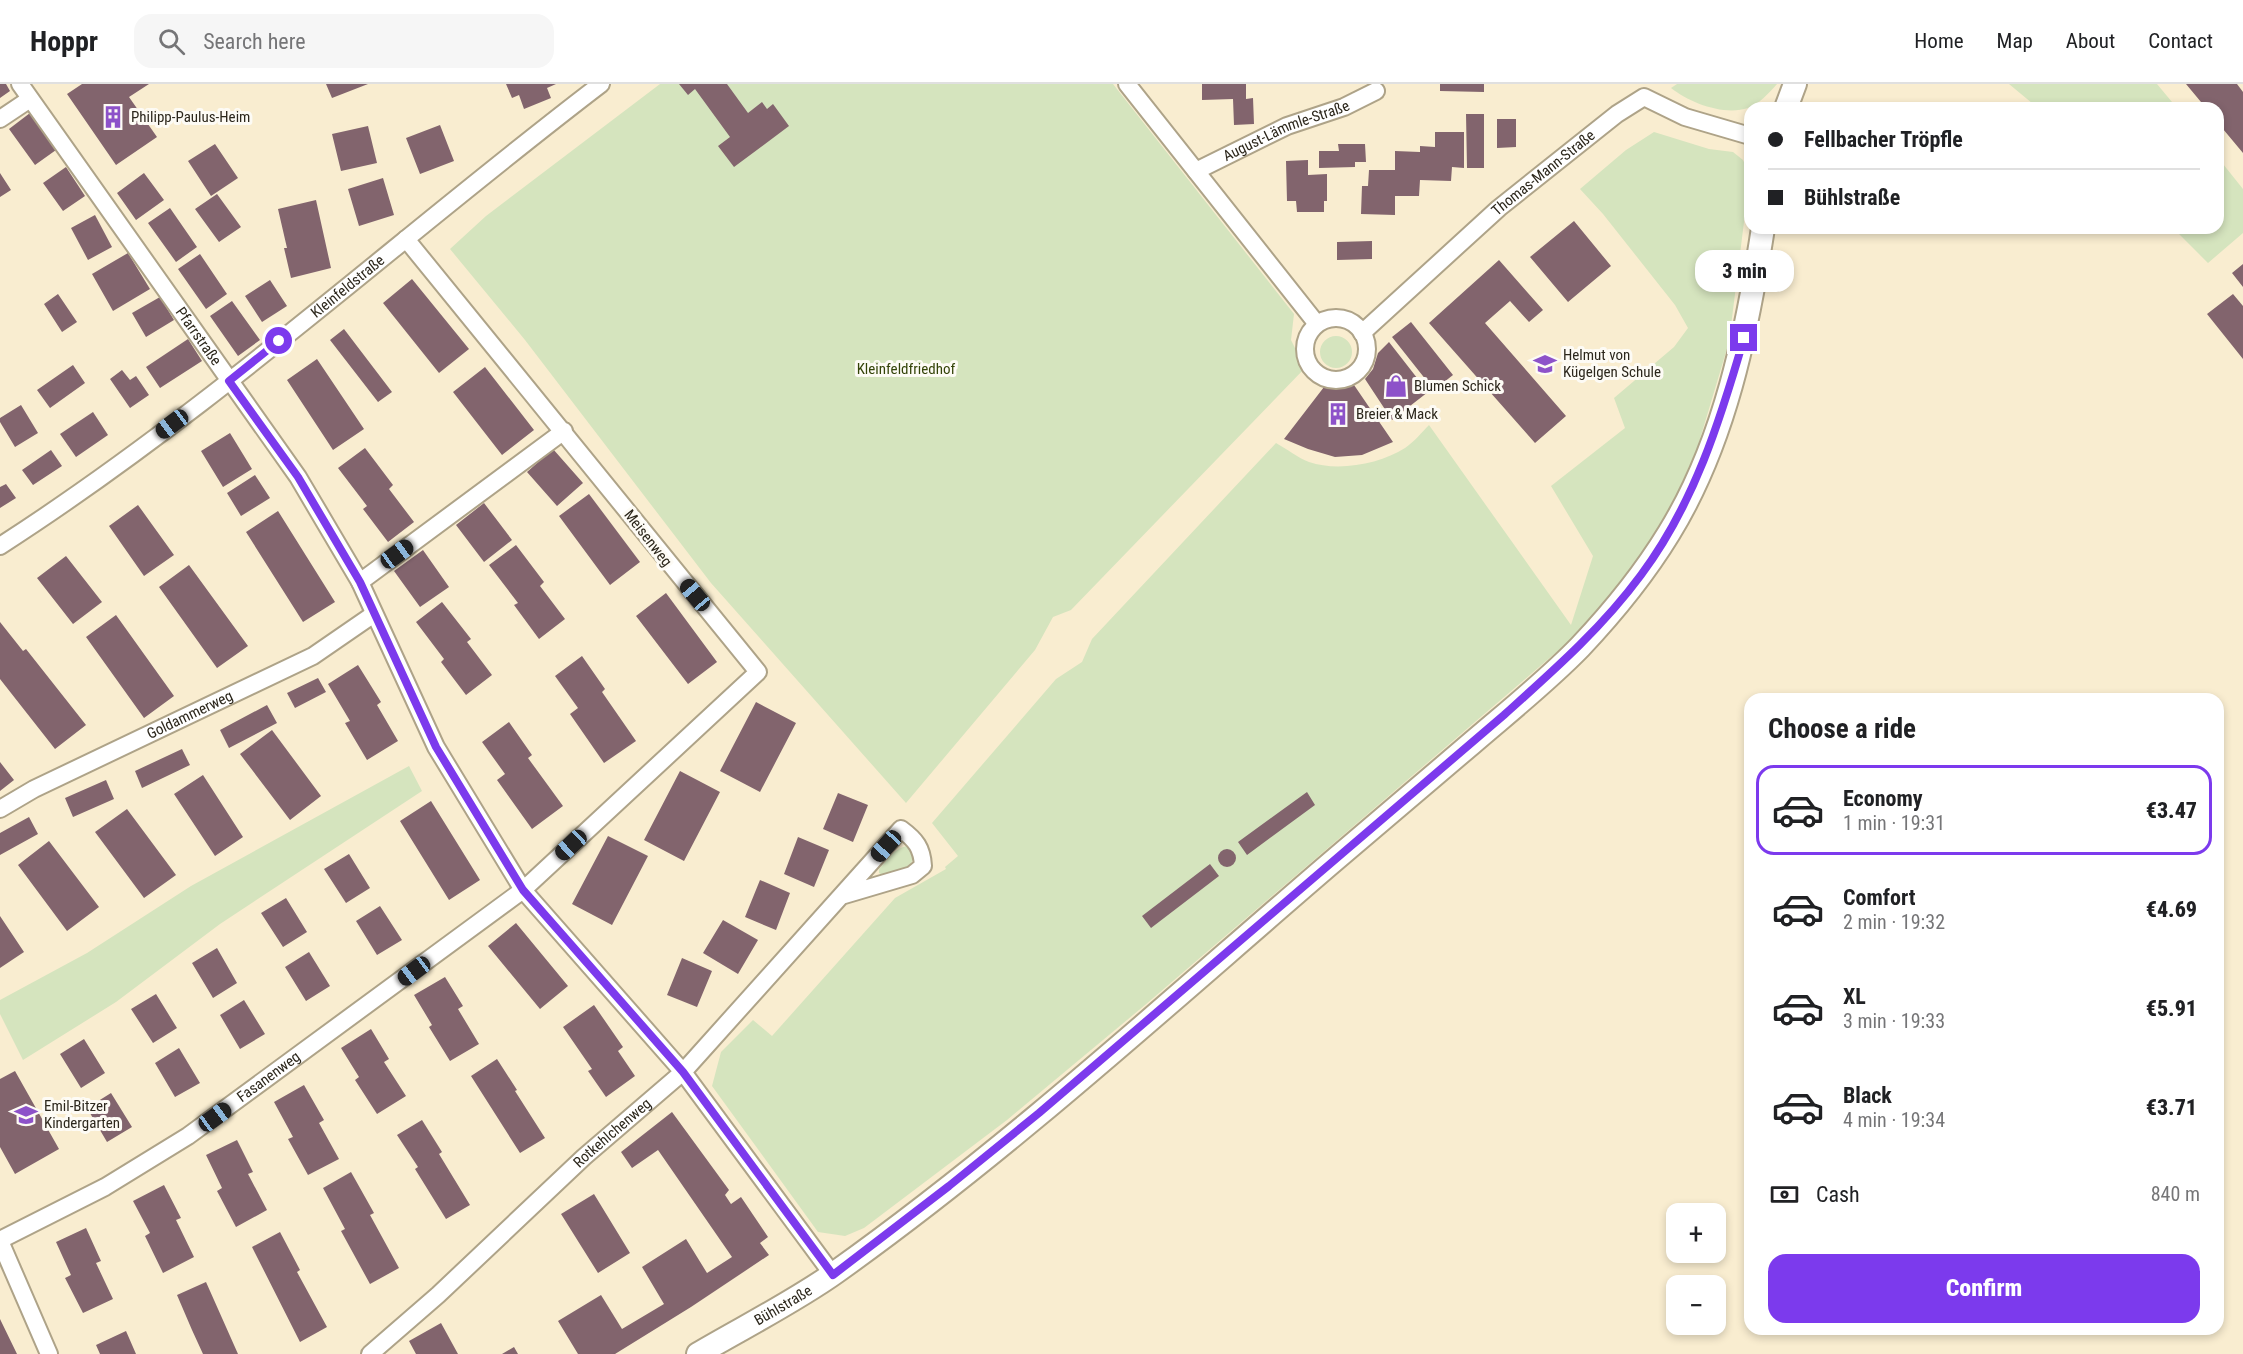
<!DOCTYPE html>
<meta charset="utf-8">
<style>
:root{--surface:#fff;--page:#f6f6f6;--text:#202124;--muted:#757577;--line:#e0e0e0;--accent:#7c3aed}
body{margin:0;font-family:"Roboto Condensed",sans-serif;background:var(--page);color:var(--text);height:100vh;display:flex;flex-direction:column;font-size:22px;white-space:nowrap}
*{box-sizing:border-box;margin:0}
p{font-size:20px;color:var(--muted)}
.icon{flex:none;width:33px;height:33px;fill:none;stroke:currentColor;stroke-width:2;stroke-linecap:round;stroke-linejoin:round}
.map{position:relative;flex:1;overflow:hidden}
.panel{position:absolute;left:1744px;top:609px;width:480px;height:642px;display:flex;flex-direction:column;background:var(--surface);border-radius:18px;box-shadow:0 3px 9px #0003}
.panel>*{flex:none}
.banner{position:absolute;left:1744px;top:18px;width:480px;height:132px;border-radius:18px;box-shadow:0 3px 9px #0003;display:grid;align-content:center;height:132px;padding:0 24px;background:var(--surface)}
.fabs{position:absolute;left:1666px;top:1119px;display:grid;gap:12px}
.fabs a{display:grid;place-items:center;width:60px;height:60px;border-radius:12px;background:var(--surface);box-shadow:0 3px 9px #0003;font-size:30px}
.end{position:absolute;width:27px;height:27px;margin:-14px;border:8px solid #7c3aed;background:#fff;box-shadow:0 0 0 3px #fff}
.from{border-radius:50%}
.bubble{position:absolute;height:42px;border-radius:18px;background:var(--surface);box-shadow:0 3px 9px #0003;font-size:20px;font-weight:800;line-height:42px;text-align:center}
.car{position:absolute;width:18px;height:36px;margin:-18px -9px;border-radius:8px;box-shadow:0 0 4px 2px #0007;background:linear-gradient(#222 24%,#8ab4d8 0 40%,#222 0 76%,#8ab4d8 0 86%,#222 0)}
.banner b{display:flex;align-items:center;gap:21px;height:57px;font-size:22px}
.banner b+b{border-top:2px solid var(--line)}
.banner i{width:15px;height:15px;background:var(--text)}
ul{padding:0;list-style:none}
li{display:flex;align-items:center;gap:18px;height:90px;margin:0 12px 9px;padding:0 12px;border:3px solid transparent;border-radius:18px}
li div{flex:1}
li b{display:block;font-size:22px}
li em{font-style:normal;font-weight:800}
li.on{border-color:var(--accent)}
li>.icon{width:54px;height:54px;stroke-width:1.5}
h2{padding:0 24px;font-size:27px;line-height:72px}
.pay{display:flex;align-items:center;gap:15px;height:66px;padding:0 24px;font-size:22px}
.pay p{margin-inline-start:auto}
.primary-button{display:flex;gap:12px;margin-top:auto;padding:12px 24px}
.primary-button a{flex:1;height:69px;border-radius:18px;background:var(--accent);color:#fff;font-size:24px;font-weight:800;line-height:69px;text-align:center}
header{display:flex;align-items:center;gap:36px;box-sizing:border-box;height:84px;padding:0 30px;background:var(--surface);border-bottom:2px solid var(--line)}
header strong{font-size:28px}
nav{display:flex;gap:33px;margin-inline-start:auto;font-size:21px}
.search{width:420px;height:54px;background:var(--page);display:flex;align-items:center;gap:15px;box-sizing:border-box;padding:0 21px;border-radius:18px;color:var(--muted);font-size:22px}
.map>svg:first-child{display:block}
.green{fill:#d5e4be}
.building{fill:#82646d}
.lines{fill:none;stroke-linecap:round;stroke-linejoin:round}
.minor-casing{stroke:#aea388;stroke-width:20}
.secondary-casing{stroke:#aea388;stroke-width:26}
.minor{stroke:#fff;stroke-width:16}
.secondary{stroke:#fff;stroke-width:22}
.route{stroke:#7c3aed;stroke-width:8}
.labels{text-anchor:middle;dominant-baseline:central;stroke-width:6;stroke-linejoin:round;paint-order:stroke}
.poi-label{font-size:15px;fill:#2c271c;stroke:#fdfbf5;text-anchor:start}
.street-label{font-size:15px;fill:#2c271c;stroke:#fdfbf5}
.park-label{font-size:15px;fill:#334308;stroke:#fdfbf5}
</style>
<header>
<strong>Hoppr</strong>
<div class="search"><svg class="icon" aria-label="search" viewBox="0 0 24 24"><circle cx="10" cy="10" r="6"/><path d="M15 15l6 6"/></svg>Search here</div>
<nav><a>Home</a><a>Map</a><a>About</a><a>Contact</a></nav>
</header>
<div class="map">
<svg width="2243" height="1270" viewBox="0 0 2243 1270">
<rect width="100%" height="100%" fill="#f9edd0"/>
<path class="green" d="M660,0H1113L1294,230L1291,256L1305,284L1071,526L1053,533L1035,566L906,719L711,499L525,256L450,165L486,132Z
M1677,0H1777C1770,8 1758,21 1748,24C1724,32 1690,19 1671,4Z
M2009,0H2157L2177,24H2038Z
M1654,48L1709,65L1733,68L1743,76L1748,87L1747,114L1729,258L1697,365L1673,419L1630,488L1581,547L1145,921L1007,1036L864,1144L845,1152L818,1148L712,1002L721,968L753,936L772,952L895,814L946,785L945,783L958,772L932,739L1056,595L1082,578L1092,555L1276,359C1287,365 1298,374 1309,378C1338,388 1380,380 1405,364C1414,358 1422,348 1429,341L1571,541L1593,472L1551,402L1625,344L1614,314L1674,263L1688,244L1675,221L1603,130L1580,105L1626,66Z
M2219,75L2243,105V149L2208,179L2173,144H2218Z
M1320 268a16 16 0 1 1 32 0a16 16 0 1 1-32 0Z
M409,682L422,707L220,840L116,918L23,976L0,930V916L87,869L191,802Z
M908,762L914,766C916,785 898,787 884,792L879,789V785C888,776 895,763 908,762Z"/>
<path class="building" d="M0,0H6L10,7L0,14Z
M82,0H149L129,13L157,53L116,81L67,10Z
M326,0H368L332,14Z
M506,0H556L547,4L551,14L524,25L519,11L512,14Z
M679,0H727L748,29L762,18L767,25L773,20L789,42L734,83L718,62L730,53L695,5L688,11Z
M1202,0H1246V15L1253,14L1254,40L1234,41L1233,15L1202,16Z
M1440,0H1484V8L1440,7Z
M2186,0H2237L2243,8V69L2218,39V24H2206Z
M30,29L56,66L35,81L9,45Z
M1466,30H1484V84H1467Z
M1497,35H1516V63L1497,64Z
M440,41L454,77L420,90L406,54Z
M368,42L377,79L341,87L332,50Z
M1435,48H1464V84L1452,83L1451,97L1420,96L1419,112H1395V131L1361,130L1362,102H1368L1369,86H1395V67L1420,68V62L1435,63Z
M215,60L238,94L211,112L188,77Z
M1338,60H1365L1366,78H1355V83L1319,84V67H1339Z
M1308,76V91L1327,90V117H1324V128H1297L1296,117H1287L1286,77Z
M66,83L85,112L63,127L43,99Z
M0,89L11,106L0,113Z
M144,89L164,116L136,136L117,109Z
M383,94L394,131L359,142L348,105Z
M217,110L241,143L219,158L195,125Z
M316,116L331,184L291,194L284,164H287L278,125Z
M170,124L197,163L176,178L148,139Z
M95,131L112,163L88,176L71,144Z
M1574,137L1611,182L1568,218L1530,173Z
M1372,157V175L1337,176V158Z
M128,169L150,205L113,227L92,190Z
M200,170L227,210L206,225L178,185Z
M1499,176L1543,226L1529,238L1510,217L1485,239L1566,332L1535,359L1429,239Z
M2243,180V203L2232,189Z
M412,195L469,265L439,289L383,219Z
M270,196L287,222L262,238L245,212Z
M58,210L77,238L62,248L44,220Z
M2233,210L2243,222V275L2207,230Z
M160,213L174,236L146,253L132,229Z
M232,217L260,256L238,272L210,232Z
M1411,238L1453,291L1434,306L1392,253Z
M344,245L392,308L378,318L330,256Z
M188,255L202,277L160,304L146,283Z
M1389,258L1428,308L1392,336L1365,295L1373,285L1378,269Z
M317,275L364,345L333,366L287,296Z
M73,281L85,299L50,324L37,306Z
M485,283L534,346L502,371L453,308Z
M122,286L130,296L136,292L149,311L130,324L110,295Z
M1354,301L1393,358L1362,371L1335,373L1308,365L1284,355L1324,303L1334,305Z
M21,321L38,349L15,363L0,338V334Z
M93,328L108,351L76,373L60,350Z
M230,349L252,385L223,403L201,367Z
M365,364L393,401L389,405L414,438L388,458L363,425L367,422L338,384Z
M553,365L583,399L557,422L527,388Z
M51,366L62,382L33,401L22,386Z
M255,391L270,414L241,432L227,409Z
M6,400L16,414L0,424V403Z
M589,410L640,478L610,501L559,432Z
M484,419L512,456L484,478L456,441Z
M138,421L174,471L144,492L109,442Z
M278,427L335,518L303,538L246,448Z
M516,461L544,498L540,502L565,535L539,555L514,521L518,519L489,481Z
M423,466L449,503L420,523L394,487Z
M66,472L102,518L73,540L37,494Z
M189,481L248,562L217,584L159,503Z
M666,509L717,578L688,600L636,532Z
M442,518L471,555L467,558L492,591L466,611L441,578L444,575L416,538Z
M116,531L174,612L144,634L86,553Z
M0,538L23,567L26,565L86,641L55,665L0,595Z
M582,572L605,605L602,608L636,657L604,679L570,630L578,624L555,592Z
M358,581L381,618L377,621L398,657L367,676L345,639L350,637L328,600Z
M318,594L326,608L295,624L287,609Z
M756,618L796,639L760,708L720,687Z
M267,621L277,639L229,664L220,646Z
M509,638L532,671L528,674L563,722L532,745L497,696L505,690L482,658Z
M272,646L321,712L290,736L240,670Z
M182,665L190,681L142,704L135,687Z
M0,678L14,696L0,707Z
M680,687L720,708L684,777L644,756Z
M203,691L243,753L215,772L174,710Z
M106,696L114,715L73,733L65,714Z
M1307,708L1315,721L1247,771L1238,758Z
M838,709L868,721L853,758L823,745Z
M431,717L480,796L449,816L400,737Z
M127,725L176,791L144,814L95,748Z
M29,733L38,750L0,771V749Z
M608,752L648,772L612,841L572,820Z
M798,753L829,766L814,803L784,790Z
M49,757L99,823L67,847L18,781Z
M1218 774a9 9 0 1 1 18 0a9 9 0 1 1-18 0Z
M349,770L370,804L346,819L324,785Z
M1210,780L1219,792L1151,844L1142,832Z
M760,796L790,809L776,846L745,833Z
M286,814L307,848L283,863L261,829Z
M380,822L402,856L377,871L356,837Z
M0,832L24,868L0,884Z
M723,836L758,856L738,890L703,869Z
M516,839L568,902L540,925L488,862Z
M217,864L237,899L213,914L192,879Z
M309,868L330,902L306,917L285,883Z
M682,874L712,887L697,923L667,911Z
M445,893L463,922L458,925L479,960L450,977L429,943L432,941L414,911Z
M156,910L177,944L153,959L131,925Z
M244,916L265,950L240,965L220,931Z
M594,921L623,963L618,967L635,992L606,1013L588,987L592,985L563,943Z
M371,945L389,975L384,978L406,1012L377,1030L355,996L359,993L341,964Z
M84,955L105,989L81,1004L60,970Z
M179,964L200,999L175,1013L155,979Z
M497,975L517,1006L515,1007L545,1054L520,1069L471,992Z
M15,987L59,1065L15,1090L0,1063V995Z
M304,1001L324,1036L319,1039L339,1075L308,1091L288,1055L293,1053L274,1018Z
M111,1009L132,1043L107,1058L87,1024Z
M672,1028L729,1106L725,1111L731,1120L741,1113L768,1153L760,1159L769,1171L691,1223L615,1270H578L558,1237L601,1211L622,1245L664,1220L642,1183L686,1155L707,1189L732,1173L658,1066L632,1084L621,1068Z
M422,1036L442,1068L439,1070L470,1121L446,1135L415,1085L418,1083L397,1051Z
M237,1056L253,1088L248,1090L267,1126L236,1143L217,1107L222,1104L206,1071Z
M351,1088L374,1129L370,1131L399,1184L370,1200L341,1147L345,1145L323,1104Z
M164,1101L181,1134L176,1136L194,1173L163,1189L145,1152L150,1149L133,1117Z
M594,1110L630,1169L598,1189L561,1130Z
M86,1144L101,1177L96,1179L113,1215L83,1229L65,1194L71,1191L56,1158Z
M280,1148L300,1186L297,1188L327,1243L300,1258L252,1163Z
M206,1198L238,1270H203L192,1246L177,1211Z
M0,1235L17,1270H0Z
M441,1239L458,1270H416L409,1257Z
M126,1247L136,1270H100L96,1261Z
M514,1263L518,1270H502Z"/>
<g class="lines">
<g class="minor-casing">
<g id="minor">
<path id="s1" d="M20,0L298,393L360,498L436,663L523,806L683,988L833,1191"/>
<path d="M1127,0L1317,240"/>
<path d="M0,35L30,15"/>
<path id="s2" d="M1196,87L1287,42L1344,23L1376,7"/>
<circle cx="1336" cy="265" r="31"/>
<path id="s3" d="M1362,249L1499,124L1617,30L1644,13L1685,33L1750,52"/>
<path id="s4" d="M0,462C213,325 400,153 601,0"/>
<path d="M360,498L564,347"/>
<path id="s5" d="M0,725L34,705L313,572L374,530"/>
<path id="s6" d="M0,1156L105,1103L188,1052L523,806L758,588L406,155"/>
<path d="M0,1157L49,1270"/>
<path id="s7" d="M370,1270L438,1211L584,1073L683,988L901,745C916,756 922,764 923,782L912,791L841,812"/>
</g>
</g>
<g class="secondary-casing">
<g id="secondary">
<path d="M1786,24L1795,0"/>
<path id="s8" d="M698,1270C742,1244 794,1218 836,1188C1010,1064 1169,918 1331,779C1378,739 1425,699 1472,659C1508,628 1547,597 1580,563C1613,528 1644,490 1669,449C1725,358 1747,248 1763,144"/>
</g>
</g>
<use href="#minor" class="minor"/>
<use href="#secondary" class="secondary"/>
</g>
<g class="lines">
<path class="route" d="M279,257L229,297L298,393L360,498L436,663L523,806L683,988L833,1191L949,1102L1039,1029L1504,631C1553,587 1602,544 1641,491C1694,420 1720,337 1744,254"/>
</g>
<defs>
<g id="building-bare" transform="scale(1.8)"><path d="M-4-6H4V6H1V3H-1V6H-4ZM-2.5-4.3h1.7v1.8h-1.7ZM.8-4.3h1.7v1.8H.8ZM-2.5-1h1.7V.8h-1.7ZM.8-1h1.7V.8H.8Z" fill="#8d52c9" stroke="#fdfbf5" stroke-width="2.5" paint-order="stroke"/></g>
<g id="school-bare" transform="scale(1.8)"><path d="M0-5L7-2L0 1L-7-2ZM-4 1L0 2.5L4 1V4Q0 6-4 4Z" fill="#8d52c9" stroke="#fdfbf5" stroke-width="2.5" paint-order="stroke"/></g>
<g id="shop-bare" transform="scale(1.8)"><path d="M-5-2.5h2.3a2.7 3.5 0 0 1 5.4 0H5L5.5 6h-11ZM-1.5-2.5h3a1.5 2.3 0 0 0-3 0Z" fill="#8d52c9" stroke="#fdfbf5" stroke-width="2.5" paint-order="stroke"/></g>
</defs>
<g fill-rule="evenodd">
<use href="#building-bare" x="113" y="33"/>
<use href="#school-bare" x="1545" y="280"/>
<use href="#shop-bare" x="1396" y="302"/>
<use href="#building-bare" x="1338" y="330"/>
<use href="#school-bare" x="26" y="1031"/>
</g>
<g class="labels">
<g class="poi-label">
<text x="131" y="33">Philipp-Paulus-Heim</text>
<text x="1563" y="271">Helmut von<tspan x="1563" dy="17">Kügelgen Schule</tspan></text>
<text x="1414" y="302">Blumen Schick</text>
<text x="1356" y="330">Breier &amp; Mack</text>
<text x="44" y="1022">Emil-Bitzer<tspan x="44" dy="17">Kindergarten</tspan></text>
</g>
<g class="street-label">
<text stroke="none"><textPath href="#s2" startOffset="99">August-Lämmle-Straße</textPath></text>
<text stroke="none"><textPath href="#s3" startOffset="242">Thomas-Mann-Straße</textPath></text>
<text stroke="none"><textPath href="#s4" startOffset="434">Kleinfeldstraße</textPath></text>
<text stroke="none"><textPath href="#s1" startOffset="309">Pfarrstraße</textPath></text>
<text transform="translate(648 454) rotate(52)">Meisenweg</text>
<text stroke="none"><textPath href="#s5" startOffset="212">Goldammerweg</textPath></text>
<text stroke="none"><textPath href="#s6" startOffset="315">Fasanenweg</textPath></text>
<text stroke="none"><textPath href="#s7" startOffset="328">Rotkehlchenweg</textPath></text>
<text stroke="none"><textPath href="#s8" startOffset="98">Bühlstraße</textPath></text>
</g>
<g class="park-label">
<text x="906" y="285">Kleinfeldfriedhof</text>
</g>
</g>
</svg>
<div class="fabs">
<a>+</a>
<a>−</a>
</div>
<i class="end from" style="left:279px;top:257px"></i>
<i class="end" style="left:1744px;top:254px"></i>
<div class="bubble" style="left:1695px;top:166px;width:99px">3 min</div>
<i class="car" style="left:172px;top:340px;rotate:233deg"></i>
<i class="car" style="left:397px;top:470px;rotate:54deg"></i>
<i class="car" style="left:695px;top:511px;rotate:320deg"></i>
<i class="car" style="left:571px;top:761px;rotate:227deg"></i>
<i class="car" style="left:886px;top:762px;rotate:222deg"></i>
<i class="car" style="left:414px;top:887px;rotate:233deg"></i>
<i class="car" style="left:215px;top:1033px;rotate:54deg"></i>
<div class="banner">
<b><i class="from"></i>Fellbacher Tröpfle</b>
<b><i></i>Bühlstraße</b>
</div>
<section class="panel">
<h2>Choose a ride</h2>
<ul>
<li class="on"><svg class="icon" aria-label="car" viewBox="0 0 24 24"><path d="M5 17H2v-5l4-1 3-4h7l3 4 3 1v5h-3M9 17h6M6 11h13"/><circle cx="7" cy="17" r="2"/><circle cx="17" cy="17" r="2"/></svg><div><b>Economy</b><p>1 min · 19:31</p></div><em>€3.47</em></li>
<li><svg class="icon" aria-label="car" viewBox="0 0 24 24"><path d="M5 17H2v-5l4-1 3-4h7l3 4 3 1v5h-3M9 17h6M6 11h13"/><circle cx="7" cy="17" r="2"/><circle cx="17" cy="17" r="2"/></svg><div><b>Comfort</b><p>2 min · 19:32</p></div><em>€4.69</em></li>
<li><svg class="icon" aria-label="car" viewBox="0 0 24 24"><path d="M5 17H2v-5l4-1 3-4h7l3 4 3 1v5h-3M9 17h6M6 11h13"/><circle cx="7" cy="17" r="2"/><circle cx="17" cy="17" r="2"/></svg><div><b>XL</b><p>3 min · 19:33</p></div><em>€5.91</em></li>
<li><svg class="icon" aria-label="car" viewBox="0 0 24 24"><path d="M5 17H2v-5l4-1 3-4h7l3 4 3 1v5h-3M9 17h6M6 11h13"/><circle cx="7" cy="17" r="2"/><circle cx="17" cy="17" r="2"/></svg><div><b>Black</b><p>4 min · 19:34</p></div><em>€3.71</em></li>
</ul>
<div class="pay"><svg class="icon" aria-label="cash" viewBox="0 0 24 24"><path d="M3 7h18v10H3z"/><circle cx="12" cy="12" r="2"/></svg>Cash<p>840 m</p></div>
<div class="primary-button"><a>Confirm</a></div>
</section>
</div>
